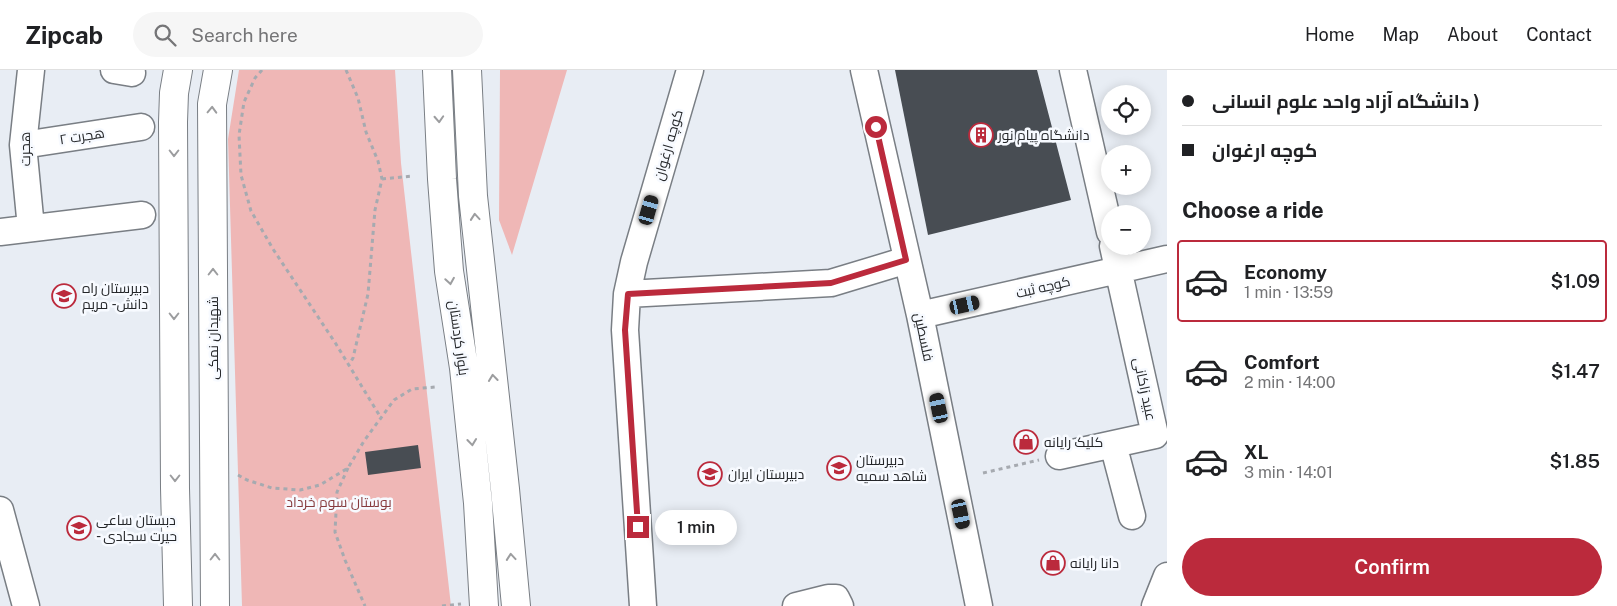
<!DOCTYPE html>
<meta charset="utf-8">
<style>
:root{--surface:#fff;--page:#f6f6f6;--text:#202124;--muted:#757577;--line:#e0e0e0;--accent:#bb2a3c}
body{margin:0;font-family:"Public Sans",Cairo,sans-serif;background:var(--page);color:var(--text);height:100vh;display:flex;flex-direction:column;font-size:19px;white-space:nowrap}
*{box-sizing:border-box;margin:0}
p{font-size:16px;color:var(--muted)}
.icon{flex:none;width:28px;height:28px;fill:none;stroke:currentColor;stroke-width:2;stroke-linecap:round;stroke-linejoin:round}
.map{position:relative;flex:1;overflow:hidden}
.sheet{display:flex;flex-direction:column;background:var(--surface);width:450px}
.sheet>*{flex:none}
.guide{display:grid;align-content:center;height:110px;padding:0 15px;background:var(--surface)}
.fabs{position:absolute;left:1101px;top:15px;display:grid;gap:10px}
.fabs a{display:grid;place-items:center;width:50px;height:50px;border-radius:50%;background:var(--surface);box-shadow:0 2px 12px #0003;font-size:25px}
.end{position:absolute;width:22px;height:22px;margin:-11px;border:6px solid #bb2a3c;background:#fff;box-shadow:0 0 0 2px #fff}
.from{border-radius:50%}
.bubble{position:absolute;height:35px;border-radius:18px;background:var(--surface);box-shadow:0 2px 12px #0003;font-size:16px;font-weight:600;line-height:35px;text-align:center}
.car{position:absolute;width:15px;height:30px;margin:-15px -8px;border-radius:6px;box-shadow:0 0 4px 1px #0007;background:linear-gradient(#222 24%,#8ab4d8 0 40%,#222 0 76%,#8ab4d8 0 86%,#222 0)}
.guide b{display:flex;align-items:center;gap:18px;height:48px;font-size:19px}
.guide b+b{border-top:1px solid var(--line)}
.guide i{width:12px;height:12px;background:var(--text)}
ul{padding:0;list-style:none}
li{display:flex;align-items:center;gap:15px;height:82px;margin:0 10px 8px;padding:0 5px;border:2px solid transparent;border-radius:5px}
li div{flex:1}
li b{display:block;font-size:19px}
li em{font-style:normal;font-weight:600}
li.on{border-color:var(--accent)}
li>.icon{width:45px;height:45px;stroke-width:1.5}
h2{padding:0 15px;font-size:22px;line-height:60px}
.cta{display:flex;gap:10px;margin-top:auto;padding:10px 15px}
.cta a{flex:1;height:58px;border-radius:30px;background:var(--accent);color:#fff;font-size:20px;font-weight:600;line-height:58px;text-align:center}
header{display:flex;align-items:center;gap:30px;box-sizing:border-box;height:70px;padding:0 25px;background:var(--surface);border-bottom:1px solid var(--line)}
header strong{font-size:24px}
nav{display:flex;gap:28px;margin-inline-start:auto;font-size:18px}
.search{width:350px;height:45px;background:var(--page);display:flex;align-items:center;gap:12px;box-sizing:border-box;padding:0 18px;border-radius:28px;color:var(--muted);font-size:19px}
main{display:flex;flex:1;min-height:0}
.map>svg:first-child{display:block}
.green{fill:#efb7b6}
.building{fill:#484d53}
.lines{fill:none;stroke-linecap:round;stroke-linejoin:round}
.minor-casing{stroke:#797e84;stroke-width:29}
.major-casing{stroke:#797e84;stroke-width:30}
.path{stroke:#a6aab0;stroke-width:3;stroke-dasharray:4 4;stroke-linecap:butt}
.minor{stroke:#fff;stroke-width:26}
.major{stroke:#fff;stroke-width:28}
.oneway{stroke:#9c9d9f}
.route{stroke:#bb2a3c;stroke-width:6}
.labels{text-anchor:middle;dominant-baseline:central;stroke-width:5;stroke-linejoin:round;paint-order:stroke}
.poi-label{font-size:14px;fill:#242629;stroke:#f7faff;text-anchor:start}
.street-label{font-size:14px;fill:#242629;stroke:#f7faff}
.park-label{font-size:14px;fill:#873b3e;stroke:#f7faff}
</style>
<header>
<strong>Zipcab</strong>
<div class="search"><svg class="icon" aria-label="search" viewBox="0 0 24 24"><circle cx="10" cy="10" r="6"/><path d="M15 15l6 6"/></svg>Search here</div>
<nav><a>Home</a><a>Map</a><a>About</a><a>Contact</a></nav>
</header>
<main>
<div class="map">
<svg width="1167" height="536" viewBox="0 0 1167 536">
<rect width="100%" height="100%" fill="#e8edf4"/>
<path class="green" d="M239,0H395L401,93L451,536H242L228,69Z
M500,0H567L512,185L499,150Z"/>
<path class="building" d="M895,0H1037L1071,130L928,165Z
M418,375L421,398L368,405L365,382Z"/>
<g class="lines">
<g class="minor-casing">
<path id="minor" d="M31,0L23,75L31,158
M114,0L132,3
M864,0L920,245L979,536
M1073,0L1110,162
M23,75L141,57
M0,162L142,145
M1113,176L1155,365
M627,224L831,213L907,190
M920,245L1167,189
M1113,374L1132,446
M1059,386L1155,365
M0,440L26,536
M643,536L625,260L627,224L634,192L690,0
M796,536L828,528H836L840,536
M1155,536L1167,506"/>
</g>
<g class="major-casing">
<path id="major" d="M178,0L174,23L173,52L175,418L178,536
M437,0L442,109L449,201L464,298L478,433L484,536
M467,0L473,126L505,419L516,536
M215,536L212,34L218,0"/>
</g>
<path class="path" d="M262,0L255,8L244,32L239,65L241,105L251,141L273,179L336,274L381,348
M346,0L358,28L366,62L378,91L382,109L375,140L368,224L353,288L349,295
M382,109L413,106
M348,398L337,422L335,462L345,490L365,536
M983,403L1039,390
M238,405L247,410L272,418L300,420L320,415L348,398L364,371L394,330L412,319L436,317
M442,536L461,534"/>
<use href="#minor" class="minor"/>
<use href="#major" class="major"/>
</g>
<defs><path id="oneway-chevron" d="M-2-3.5L2.5 0L-2 3.5" fill="none" stroke-width="1.6" stroke-linecap="round" stroke-linejoin="round" transform="scale(1.25)"/></defs>
<g class="oneway">
<use href="#oneway-chevron" transform="translate(212 40) rotate(-88)"/>
<use href="#oneway-chevron" transform="translate(439 49) rotate(87)"/>
<use href="#oneway-chevron" transform="translate(174 83) rotate(90)"/>
<use href="#oneway-chevron" transform="translate(475 147) rotate(-95)"/>
<use href="#oneway-chevron" transform="translate(213 202) rotate(-90)"/>
<use href="#oneway-chevron" transform="translate(450 211) rotate(81)"/>
<use href="#oneway-chevron" transform="translate(174 246) rotate(90)"/>
<use href="#oneway-chevron" transform="translate(493 308) rotate(-96)"/>
<use href="#oneway-chevron" transform="translate(472 372) rotate(84)"/>
<use href="#oneway-chevron" transform="translate(175 408) rotate(90)"/>
<use href="#oneway-chevron" transform="translate(215 487) rotate(-90)"/>
<use href="#oneway-chevron" transform="translate(511 487) rotate(-95)"/>
</g>
<g class="lines">
<path class="route" d="M638,457L625,260L628,224L831,213L906,190L876,57"/>
</g>
<defs>
<g id="building-ring" transform="scale(1.25)"><circle r="9.5" fill="#f7faff" stroke="#bb2a3c" stroke-width="1.5"/><path d="M-4-6H4V6H1V3H-1V6H-4ZM-2.5-4.3h1.7v1.8h-1.7ZM.8-4.3h1.7v1.8H.8ZM-2.5-1h1.7V.8h-1.7ZM.8-1h1.7V.8H.8Z" fill="#bb2a3c"/></g>
<g id="school-ring" transform="scale(1.25)"><circle r="9.5" fill="#f7faff" stroke="#bb2a3c" stroke-width="1.5"/><path d="M0-5L7-2L0 1L-7-2ZM-4 1L0 2.5L4 1V4Q0 6-4 4Z" fill="#bb2a3c"/></g>
<g id="shop-ring" transform="scale(1.25)"><circle r="9.5" fill="#f7faff" stroke="#bb2a3c" stroke-width="1.5"/><path d="M-5-2.5h2.3a2.7 3.5 0 0 1 5.4 0H5L5.5 6h-11ZM-1.5-2.5h3a1.5 2.3 0 0 0-3 0Z" fill="#bb2a3c"/></g>
</defs>
<g fill-rule="evenodd">
<use href="#building-ring" x="981" y="65"/>
<use href="#school-ring" x="64" y="226"/>
<use href="#shop-ring" x="1026" y="372"/>
<use href="#school-ring" x="839" y="398"/>
<use href="#school-ring" x="710" y="404"/>
<use href="#school-ring" x="79" y="458"/>
<use href="#shop-ring" x="1053" y="493"/>
</g>
<g class="labels">
<g class="poi-label">
<text x="998" y="65">دانشگاه پیام نور</text>
<text x="82" y="218">دبیرستان راه<tspan x="82" dy="16">دانش - مریم</tspan></text>
<text x="1044" y="372">کلیک رایانه</text>
<text x="856" y="390">دبیرستان<tspan x="856" dy="16">شاهد سمیه</tspan></text>
<text x="728" y="404">دبیرستان ایران</text>
<text x="96" y="450">دبستان ساعی<tspan x="96" dy="16">- حیرت سجادی</tspan></text>
<text x="1070" y="493">دانا رایانه</text>
</g>
<g class="street-label">
<text transform="translate(82 66) rotate(-9)">هجرت ۲</text>
<text transform="translate(668 75) rotate(-74)">کوچه ارغوان</text>
<text transform="translate(25 79) rotate(-91)">هجرت</text>
<text transform="translate(1043 217) rotate(-13)">کوچه ثبت</text>
<text transform="translate(924 267) rotate(78)">فلسطین</text>
<text transform="translate(213 268) rotate(-90)">شهیدان نمکی</text>
<text transform="translate(459 268) rotate(82)">بلوار کردستان</text>
<text transform="translate(1145 319) rotate(78)">عبید زاکانی</text>
</g>
<g class="park-label">
<text x="339" y="432">بوستان سوم خرداد</text>
</g>
</g>
</svg>
<div class="fabs">
<a><svg class="icon" aria-label="locate" viewBox="0 0 24 24"><circle cx="12" cy="12" r="6"/><path d="M12 2v4M12 18v4M2 12h4M18 12h4"/></svg></a>
<a>+</a>
<a>−</a>
</div>
<i class="end from" style="left:876px;top:57px"></i>
<i class="end" style="left:638px;top:457px"></i>
<div class="bubble" style="left:655px;top:440px;width:82px">1 min</div>
<i class="car" style="left:649px;top:140px;rotate:16deg"></i>
<i class="car" style="left:965px;top:235px;rotate:77deg"></i>
<i class="car" style="left:939px;top:338px;rotate:348deg"></i>
<i class="car" style="left:961px;top:444px;rotate:168deg"></i>
</div>
<section class="sheet">
<div class="guide">
<b><i class="from"></i>دانشگاه آزاد واحد علوم انسانی )</b>
<b><i></i>کوچه ارغوان</b>
</div>
<h2>Choose a ride</h2>
<ul>
<li class="on"><svg class="icon" aria-label="car" viewBox="0 0 24 24"><path d="M5 17H2v-5l4-1 3-4h7l3 4 3 1v5h-3M9 17h6M6 11h13"/><circle cx="7" cy="17" r="2"/><circle cx="17" cy="17" r="2"/></svg><div><b>Economy</b><p>1 min · 13:59</p></div><em>$1.09</em></li>
<li><svg class="icon" aria-label="car" viewBox="0 0 24 24"><path d="M5 17H2v-5l4-1 3-4h7l3 4 3 1v5h-3M9 17h6M6 11h13"/><circle cx="7" cy="17" r="2"/><circle cx="17" cy="17" r="2"/></svg><div><b>Comfort</b><p>2 min · 14:00</p></div><em>$1.47</em></li>
<li><svg class="icon" aria-label="car" viewBox="0 0 24 24"><path d="M5 17H2v-5l4-1 3-4h7l3 4 3 1v5h-3M9 17h6M6 11h13"/><circle cx="7" cy="17" r="2"/><circle cx="17" cy="17" r="2"/></svg><div><b>XL</b><p>3 min · 14:01</p></div><em>$1.85</em></li>
</ul>
<div class="cta"><a>Confirm</a></div>
</section>
</main>
